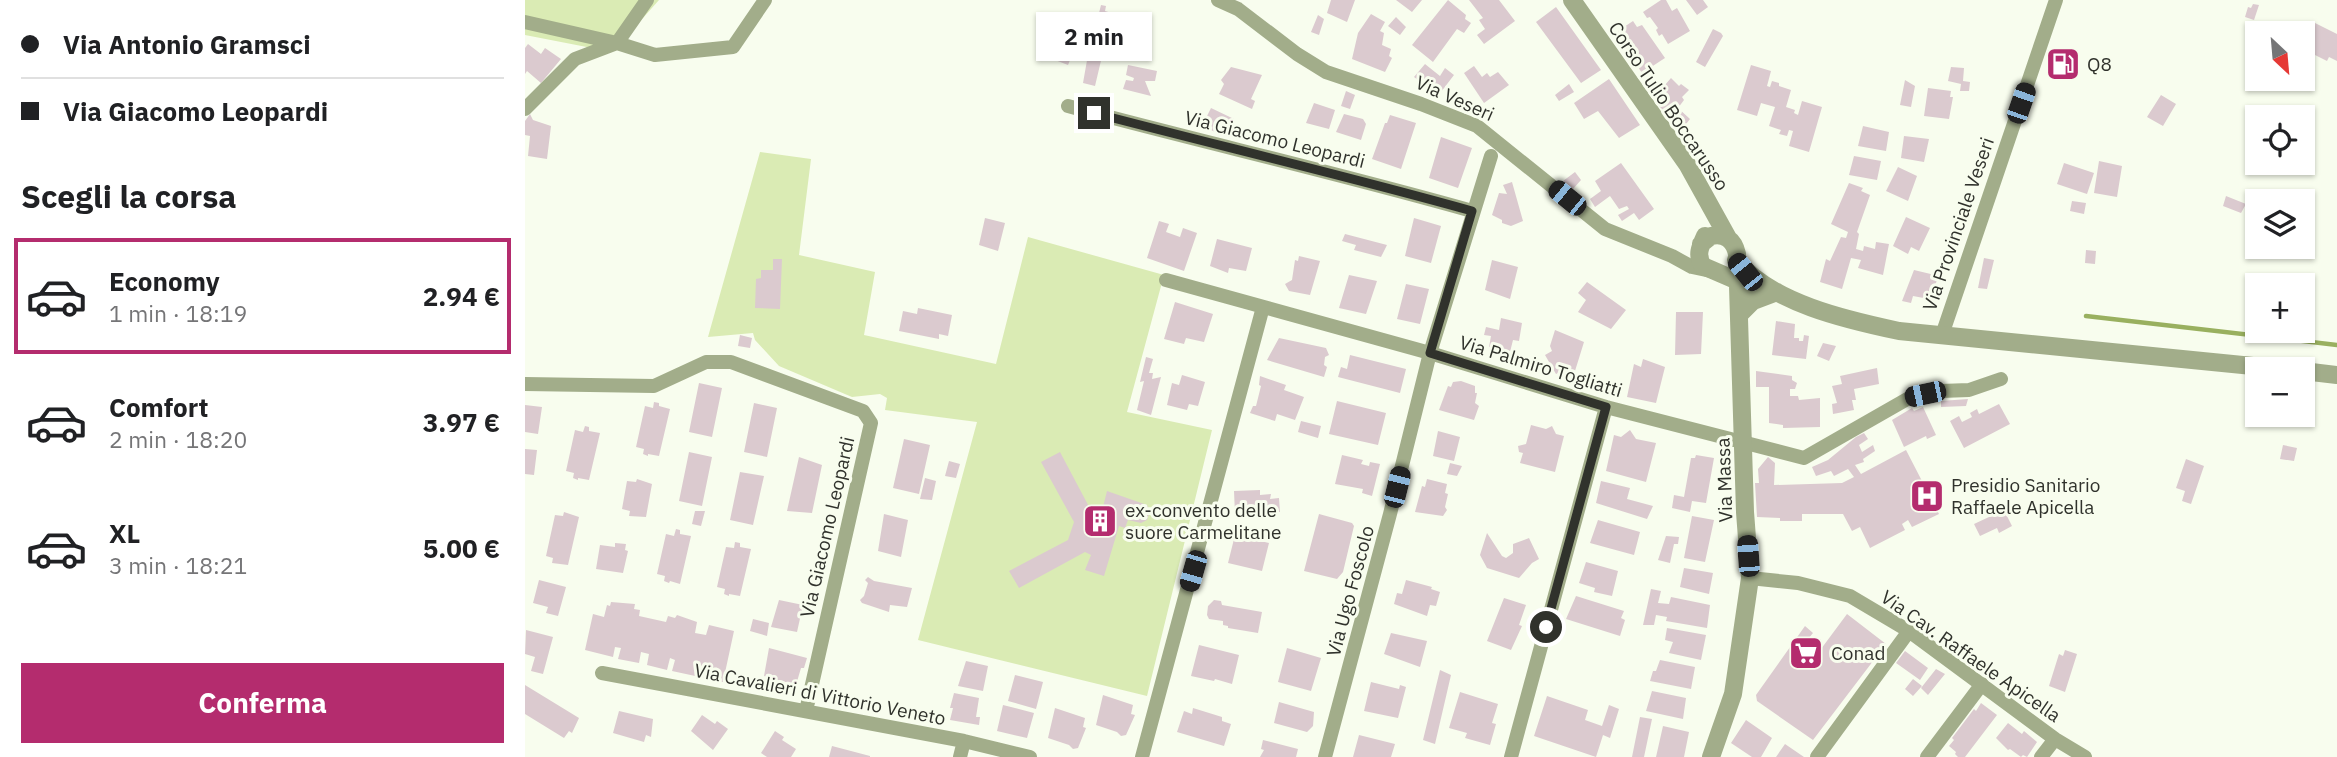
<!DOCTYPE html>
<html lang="it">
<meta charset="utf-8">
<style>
:root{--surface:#fff;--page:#f6f6f6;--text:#202124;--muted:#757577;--line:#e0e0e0;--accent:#b42c6e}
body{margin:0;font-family:"IBM Plex Sans",sans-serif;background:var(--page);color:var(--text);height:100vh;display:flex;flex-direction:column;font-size:26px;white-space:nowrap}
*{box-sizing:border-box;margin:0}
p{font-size:23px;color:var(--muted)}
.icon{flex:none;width:38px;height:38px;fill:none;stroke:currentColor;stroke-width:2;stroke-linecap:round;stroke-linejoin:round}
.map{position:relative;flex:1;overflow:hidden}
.drawer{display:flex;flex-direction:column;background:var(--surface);width:525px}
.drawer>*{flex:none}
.hud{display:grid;align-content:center;height:154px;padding:0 21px;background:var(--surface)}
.needle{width:46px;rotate:154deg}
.controls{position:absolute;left:1720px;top:21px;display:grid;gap:14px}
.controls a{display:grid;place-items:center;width:70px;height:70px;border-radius:0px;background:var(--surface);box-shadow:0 2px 5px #0004;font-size:35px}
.end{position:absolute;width:32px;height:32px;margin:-16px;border:9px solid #30322c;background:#fff;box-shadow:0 0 0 4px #fff}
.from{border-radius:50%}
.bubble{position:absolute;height:49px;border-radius:0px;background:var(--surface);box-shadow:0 2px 5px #0004;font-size:23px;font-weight:700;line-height:49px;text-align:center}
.car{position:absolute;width:21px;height:42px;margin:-21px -10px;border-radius:9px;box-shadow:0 0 5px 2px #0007;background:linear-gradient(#222 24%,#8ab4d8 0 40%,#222 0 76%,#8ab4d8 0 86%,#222 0)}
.hud b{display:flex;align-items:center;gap:24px;height:66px;font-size:26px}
.hud b+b{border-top:2px solid var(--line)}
.hud i{width:18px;height:18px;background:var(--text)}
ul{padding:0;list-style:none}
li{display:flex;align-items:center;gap:21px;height:116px;margin:0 14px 10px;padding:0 7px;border:4px solid transparent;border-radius:0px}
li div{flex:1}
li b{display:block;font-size:26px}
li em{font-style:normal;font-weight:700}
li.on{border-color:var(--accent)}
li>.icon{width:63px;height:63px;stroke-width:1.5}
h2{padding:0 21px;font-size:32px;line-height:84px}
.primary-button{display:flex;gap:14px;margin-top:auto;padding:14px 21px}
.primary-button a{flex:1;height:80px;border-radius:0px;background:var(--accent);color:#fff;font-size:28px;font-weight:700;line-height:80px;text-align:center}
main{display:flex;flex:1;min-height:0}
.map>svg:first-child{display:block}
.green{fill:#daebb4}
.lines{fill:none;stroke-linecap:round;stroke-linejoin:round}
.stream{stroke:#99b05f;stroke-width:4.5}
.building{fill:#dbcacf}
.minor{stroke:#a2ad8a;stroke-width:14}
.tertiary{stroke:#a2ad8a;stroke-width:18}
.route{stroke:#30322c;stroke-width:9}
.labels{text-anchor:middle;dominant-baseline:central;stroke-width:6;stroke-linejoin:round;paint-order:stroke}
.poi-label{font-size:19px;fill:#30322c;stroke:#f8fdee;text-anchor:start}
.street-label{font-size:19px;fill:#30322c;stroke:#f8fdee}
</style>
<main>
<section class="drawer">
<div class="hud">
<b><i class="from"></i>Via Antonio Gramsci</b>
<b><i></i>Via Giacomo Leopardi</b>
</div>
<h2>Scegli la corsa</h2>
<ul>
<li class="on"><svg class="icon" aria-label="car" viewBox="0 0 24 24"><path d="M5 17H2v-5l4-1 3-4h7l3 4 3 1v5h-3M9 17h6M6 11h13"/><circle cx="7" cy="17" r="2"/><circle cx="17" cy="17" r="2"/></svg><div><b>Economy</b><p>1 min · 18:19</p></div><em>2.94 €</em></li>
<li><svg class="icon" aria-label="car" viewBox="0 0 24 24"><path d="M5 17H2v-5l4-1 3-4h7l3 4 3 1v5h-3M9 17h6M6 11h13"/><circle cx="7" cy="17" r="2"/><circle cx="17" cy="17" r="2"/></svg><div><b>Comfort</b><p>2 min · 18:20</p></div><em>3.97 €</em></li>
<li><svg class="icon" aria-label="car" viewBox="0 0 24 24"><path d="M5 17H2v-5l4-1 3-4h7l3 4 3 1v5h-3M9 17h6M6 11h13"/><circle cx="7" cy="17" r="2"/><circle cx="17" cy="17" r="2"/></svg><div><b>XL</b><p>3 min · 18:21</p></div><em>5.00 €</em></li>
</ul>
<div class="primary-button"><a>Conferma</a></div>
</section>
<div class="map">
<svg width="1812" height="757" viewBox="0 0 1812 757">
<rect width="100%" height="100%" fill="#f8fdee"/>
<path class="green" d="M0,0H134L118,18L72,49L0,35Z
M235,152L286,159L274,255L350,272L339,335L471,364L503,237L639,275L602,412L687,430L622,696L393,640L452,422L360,410L362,398L355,394L327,397L254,366L230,340L228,333L183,337Z"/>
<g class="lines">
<path class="stream" d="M1561,316L1812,345"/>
</g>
<path class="building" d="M806,0H830L822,22L802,13Z
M871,0H897L887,12Z
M923,0L941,15L940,19L946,23L939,33L932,29L908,62L887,45Z
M944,0H974L990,21L959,44L952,35L960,29L954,20L958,18Z
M1136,0H1141L1147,11L1152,8L1165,31L1143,44L1137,34L1134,36L1131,30L1133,28L1125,17L1122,18L1118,12Z
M1161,0H1178L1183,7L1172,15Z
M1728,4L1734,5L1729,20L1720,17L1723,7L1726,8Z
M576,5L581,6L580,11L590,14L586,32L583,31L570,86L558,83L564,49L569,50L571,43L563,41L568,21L569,23L570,16L573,17Z
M1031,7L1076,70L1056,83L1011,22Z
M846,14L860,22L855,31L859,33L857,45L866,49L864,56L867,58L860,72L827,59L833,33Z
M793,15L799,19L794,35L786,32Z
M871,17L881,27L875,35L863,26Z
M1108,21L1112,27L1117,25L1140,58L1117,73L1090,33Z
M1788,22L1812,34V61L1804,57L1802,61L1780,50L1778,56V37L1780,38Z
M1188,29L1196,33L1198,36L1180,67L1171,62Z
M3,44L16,54L20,48L36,59L16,83L2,71L0,74V48Z
M534,48L548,53L543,65L530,60Z
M900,64L915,76L920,68L929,75L916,92L912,87L908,91L889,77Z
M603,65L632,71L630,81H620L626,96L598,89L601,80L608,81L609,78L601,75Z
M1226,65L1246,71L1242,86L1245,87L1247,81L1254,83V86L1266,90L1261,107L1270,110L1269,113L1273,115L1277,101L1297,107L1284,152L1264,146L1268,131L1264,130L1262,136L1254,134L1256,130L1244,126L1250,107L1236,103L1232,116L1212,110Z
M949,66L957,77L962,73L965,77L973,72L984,85L959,103L939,73Z
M706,67L737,75L726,99L730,101L727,109L694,94L699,84L696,80Z
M1426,67L1439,68L1438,81L1445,82L1444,91H1435L1436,84L1423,81Z
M1146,78L1154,86L1156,84L1164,90L1157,97L1159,100L1153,108L1165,119L1157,129L1134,106L1138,103L1133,93Z
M1084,79L1115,125L1094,138L1073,111L1059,119L1049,103Z
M1380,80L1390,86L1386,107L1375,105Z
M1044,84L1049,92L1034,101L1030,95Z
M1403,88L1426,91L1425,97H1428L1424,119L1399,116Z
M821,91L830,95L825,109L816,106Z
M1636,95L1651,104L1638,126L1622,117Z
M789,103L810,110L804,129L781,123Z
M686,108L709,119L699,136L677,126Z
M5,114L8,120L26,126L22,159L3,156L5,136L0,135V121Z
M819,114L838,119L841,124L836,140L811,132Z
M865,115L891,123L876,169L847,159L860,123H862Z
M1338,126L1364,132L1361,151L1333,146Z
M1379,136L1404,139L1399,162L1376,158Z
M916,137L947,148L933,188L904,178Z
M1329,156L1356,161L1352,180L1324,175Z
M1574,161L1597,166L1592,197L1569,193Z
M1096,163L1129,209L1114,220L1109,213L1097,221L1093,215L1104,209L1102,206L1094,209L1085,196L1070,207L1065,199L1076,191L1070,181Z
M1539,163L1569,173L1562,194L1532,184Z
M1373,167L1392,176L1383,201L1361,191Z
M1050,172L1056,180L1048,189L1038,181Z
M987,182L998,221L986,226L977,223V220L967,215L974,193L982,194L978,185Z
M1324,183L1338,188L1336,191L1345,195L1332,232L1334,234L1331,249L1338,251L1339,246L1350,249L1351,242L1364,244L1358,275L1333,268L1336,260L1326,258L1317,289L1295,282L1301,259L1305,261L1316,237L1321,238L1323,232L1306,224Z
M1701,196L1721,204L1716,213L1698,206Z
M1547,201L1561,203L1559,214L1545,211Z
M1381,217L1405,228L1394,251L1386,247L1383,254L1368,246Z
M460,218L480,223L473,251L454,245Z
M889,218L916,226L906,263L880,256Z
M634,221L644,224L641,232L655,237L658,228L672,233L659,271L622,258Z
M820,234L862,245L856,257L829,250L831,245L817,241Z
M692,239L727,248L721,271L704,268L703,273L685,266Z
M1561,250L1571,251L1570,264L1560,263Z
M774,256L795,261L785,295L764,291L760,284L767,280L770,260L773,261Z
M1459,258L1469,260L1462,289L1453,288Z
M248,259H257L255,309L230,308L231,279L236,278V270H248Z
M967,260L993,267L985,299L960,290Z
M1389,270L1414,276L1404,299L1388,296L1386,303L1377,301Z
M824,275L852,281L841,314L814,308Z
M1062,282L1101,310L1086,329L1053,312L1061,300L1053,293Z
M881,284L904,289L895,324L872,319Z
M650,302L688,314L679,342L661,338L659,344L639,339Z
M393,308L427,315L423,336L414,334V339L374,331L378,311L392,314Z
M1151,312H1178L1176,354L1150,355Z
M976,318L997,323L994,341L988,340L985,352L964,347L966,336L959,335L961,327L974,330Z
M1251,321L1270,324L1269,338H1274V341H1278L1279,335L1284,336L1281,359L1247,355Z
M1030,330L1059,342L1050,371L1043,369L1031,374L1020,355L1027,351L1025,346Z
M215,335L227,338L225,348L213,346Z
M754,338L801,348L804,355L800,357L799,365L802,367L799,377L742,360Z
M1298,343L1311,346L1304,361L1292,356Z
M825,355L881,369L875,393L813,377L816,367L822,369Z
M621,357L628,359L624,373H628L627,379L636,377L626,415L612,410L619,381L615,382Z
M1118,359L1140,367L1131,403L1102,397L1109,364L1116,367Z
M1352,368L1354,384L1329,389L1331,400H1327L1329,410L1308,414L1307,404L1312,403L1307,386L1317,384L1315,376Z
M1231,371L1267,376V380L1272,383L1270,389H1265V396H1273L1274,400L1295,398V427L1258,428V425L1244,423V387H1231Z
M657,375L680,382L673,406L664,404L662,410L642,405L647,383L654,385Z
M735,376L761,385L759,390L779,397L770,420L752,414L750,421L725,413L728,406H731L736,386L734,385Z
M936,381L950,386V393H952L950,403L954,406L949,420L914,410L923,386L926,387L928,382Z
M174,383L197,388L187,437L164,432Z
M1443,399L1441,406L1416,407V401Z
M812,401L861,413L853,445L804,434Z
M129,402L134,403V406L145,409L134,456L123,454V456L118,454L119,449L111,447L120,406L128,408Z
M229,403L252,408L242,457L219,452Z
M1474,404L1485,424L1439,448L1425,421L1434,416L1437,422L1447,417L1445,413L1452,409L1454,414Z
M0,405L17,407L13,434L0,432Z
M1398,407L1411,435L1402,439L1401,436L1379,447L1367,420L1387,408L1389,411Z
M776,421L796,426L793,438L773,432Z
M1006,425L1021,429L1027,426L1031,434L1039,436L1030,472L995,463L998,453L994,452L993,446L1001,444Z
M60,426L64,427V431L75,433L64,480L53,478V480L48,478L49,473L41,471L50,430L58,432Z
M1105,430L1111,439L1131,443L1121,482L1081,471L1089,435L1096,437Z
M913,431L935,437L929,461L908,456Z
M1339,433L1343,439L1334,445L1337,452L1348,445L1350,451L1338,459L1339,462L1330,465L1336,474L1381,450L1414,514L1387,527L1383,520L1377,524L1380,530L1345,548L1335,527L1327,531L1318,514H1277V521H1255V518L1232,517L1230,483H1234L1233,469L1243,457L1250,463L1249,485L1317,483L1329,477L1323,469L1309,476L1306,471L1291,476L1287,467L1303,460L1331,437Z
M379,439L405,445L394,494L368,488Z
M1758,445L1772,448L1769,461L1755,459Z
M0,449L12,450L9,475L0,474Z
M164,452L187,457L177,506L154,501Z
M535,452L570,518L575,519L582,491L622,505L625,511L622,520L616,523L603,520L600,528L594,526L579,576L560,570L566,555L560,552L494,588L484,571L543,540L549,522L516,462Z
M817,455L838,460L836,464L844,466L845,462L855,464L847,496L837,493L838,489L810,484Z
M1171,455L1189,458L1181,503L1167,501L1165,512L1147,508L1149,495L1159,497L1166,458H1170Z
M274,457L297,465L287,513L262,511Z
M1661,459L1679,466L1666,504L1657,501L1660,491L1651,488Z
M424,461L435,464L431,478L420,476Z
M925,463L937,466L932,476L922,474Z
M215,472L239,476L228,525L205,520Z
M400,478L411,481L407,500L395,499Z
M112,479L127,484L121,517L104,516L105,511L97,509L102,481L111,482Z
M902,479L922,484L920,493L923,494L920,507L922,510L918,516L890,512L897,486L900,487Z
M1076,481L1105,488L1102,499L1128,506L1122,519L1071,503Z
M735,490V495L746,494L745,499L754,498L755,512L735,513V518H720V513L710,514L709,491Z
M1479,510L1487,526L1474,533L1472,528L1455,536L1449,524Z
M170,511H180L176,526L167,524Z
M39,512L54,517L43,565L27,563L28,558L21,556L30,515L38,516Z
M359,514L383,520L376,557L353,551Z
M794,514L827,523L829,526L818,572L812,579L779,571Z
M1167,516L1189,520L1180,562L1159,558Z
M1073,520L1115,532L1109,555L1065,543Z
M151,529L155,530V534L166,536L155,584L145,581L144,583L139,581L140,576L132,574L141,534L149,536Z
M962,533L977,556L981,558L988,553V544L1004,538L1014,559L1007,563L994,578L962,568L955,555Z
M710,535L744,543L737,571L703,563Z
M1141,536L1154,537L1153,544H1149L1145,563L1133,560Z
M210,542L215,543V547L226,549L215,596L204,594V596L199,594L200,589L192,587L201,547L209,548Z
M90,543L101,544L100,550L103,551L98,573L71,569L75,545L90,547Z
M1061,562L1093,571L1087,596L1069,592L1070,588L1054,583Z
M1159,568L1188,573L1184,594L1155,587Z
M343,577L349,581L387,588L382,607L365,605L364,612L337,603L335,600L339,596L343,583L340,580Z
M14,580L41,587L33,616L21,613L23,607L8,603Z
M881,580L907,587L906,589L915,592L911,606L905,605L902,616L869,604L872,593L877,594Z
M1126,589L1136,591L1133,603L1144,604L1146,597L1185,605L1182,628L1141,621L1142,617L1131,615L1129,625H1118Z
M1051,596L1099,611L1096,618L1100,620L1095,636L1041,619Z
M979,598L1001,605L994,625L997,626L986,650L962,641Z
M254,600L278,605L272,632L246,627Z
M689,600L696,601L697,605L737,612L733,633L703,628V626L698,625V621L684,619L682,615L683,606Z
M86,602L110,604L109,609L115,610L114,616L141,622L143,616L150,618L152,615L172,622L170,633L181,635L184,625L209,631L198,682L147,671L150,660L145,658L142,670L122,665L124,654L116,652L114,663L93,659L96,648L90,647L88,657L60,650L68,614L79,617L82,605L85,606Z
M1322,614L1361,644L1288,740L1232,701L1231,695L1280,626L1288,633L1283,639L1296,649Z
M228,619L244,623L242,636L225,631Z
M1142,628L1181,635L1176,660L1144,653L1148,642L1140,640Z
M1,630L28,637L18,674L6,671L10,657L0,654Z
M866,633L902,641L895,667L859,654Z
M674,645L714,655L707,684L690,679L689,681L666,676Z
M244,648L282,658L279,668H276L271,685L239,676Z
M762,648L796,658L786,691L753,682Z
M1540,650L1552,654L1540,692L1524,686L1534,654L1538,656Z
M1380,651L1403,668L1395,680L1371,663Z
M1135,660L1170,667L1166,689L1125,681L1128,671H1131Z
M441,661L463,666L458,691L433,686Z
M1411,669L1420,674L1403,695L1396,688Z
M915,670L926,675L910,744L898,740Z
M490,675L518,682L511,709L483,701Z
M1388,679L1397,686L1388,696L1380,689Z
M846,682L874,689L875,685L881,687L873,718L839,711Z
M0,685L54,718L47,733L44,731L39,738L0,714Z
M1127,691L1161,698L1158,719L1121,711Z
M935,692L973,704L967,723L971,724L965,745L940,738L942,733L924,728Z
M429,693L454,698L451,717H455L454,725L425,720L428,708H425Z
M578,695L608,705L606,714L610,715L601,735L596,736L592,732L571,725Z
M1022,696L1063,710L1060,720L1077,726L1084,705L1094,709L1085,738L1078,735L1071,757L1009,736Z
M754,702L789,712L788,726L782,732L749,723Z
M1456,703L1472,715L1440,757H1433L1430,754L1431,752L1424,746L1429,740L1427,738L1449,709L1451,711Z
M478,705L509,713L502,738L472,731Z
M530,708L560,718L558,727L561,728L553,748L548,749L544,745L523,738Z
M668,708L697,717V721L706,724L699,746L652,732L659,711L667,714Z
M94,711L128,719L126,737L121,735L119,742L88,733Z
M177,715L190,724L192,721L203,729L188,750L166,731Z
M1115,717L1127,719L1119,757H1107Z
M1221,720L1247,738L1236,757H1227L1206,743Z
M1483,723L1497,734L1499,731L1512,742L1502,757L1498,755L1496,757L1485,749L1483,750L1471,738Z
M1138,726L1164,732L1159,757H1131Z
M250,731L259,737L257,740L271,749L266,757H242L236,753Z
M834,735L870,744L866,757H828Z
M738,740L773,749L771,757H735L739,750L736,749Z
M1260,744L1279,757H1251Z
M307,746L345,756V757H304Z"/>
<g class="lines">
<path class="minor" d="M693,0L713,9L772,54L801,72L896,104L952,126L1080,229L1147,256L1167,267L1186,271
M0,22L92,43L130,55L208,47L240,0
M543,106C677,142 813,173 947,211
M0,109L50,59L92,43L122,0
M641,280L905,353L1081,407L1279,458L1384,398L1416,391L1444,390L1476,379
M1417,335L1531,0
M0,384L129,386L181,362H206L338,411L346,423L281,711
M1225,578L1273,583L1325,596L1384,631L1530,739L1560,757
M77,673L439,741L505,757
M435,757L439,741
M617,757L738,307
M800,757L865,514L905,353L966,156
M986,757L1081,407
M1292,757L1384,631
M1402,757L1457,684
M1516,757L1530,739"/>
<path class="tertiary" d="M1047,0L1162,164L1203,238
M1180,236C1175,247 1171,255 1178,266L1222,285
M1176,244L1186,236C1200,233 1209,240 1212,254L1220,512L1225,578L1208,694L1186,757
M1211,260C1246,303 1322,320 1374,331L1758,369
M1215,314L1228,301L1252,292
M1778,371L1812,375"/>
</g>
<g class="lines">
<path class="route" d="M569,113C695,146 822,176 947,211L905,353L1081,407L1021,627"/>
</g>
<defs>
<g id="fuel-square" transform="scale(1.75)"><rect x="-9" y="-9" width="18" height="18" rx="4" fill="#b42c6e" stroke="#f8fdee"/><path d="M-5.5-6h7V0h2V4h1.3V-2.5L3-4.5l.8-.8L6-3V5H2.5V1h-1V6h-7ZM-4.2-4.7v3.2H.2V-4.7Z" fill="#fff"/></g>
<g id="hospital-square" transform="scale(1.75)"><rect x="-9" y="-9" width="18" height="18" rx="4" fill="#b42c6e" stroke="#f8fdee"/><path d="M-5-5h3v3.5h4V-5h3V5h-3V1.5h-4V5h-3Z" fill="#fff"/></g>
<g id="building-square" transform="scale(1.75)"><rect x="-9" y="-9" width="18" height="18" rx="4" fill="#b42c6e" stroke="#f8fdee"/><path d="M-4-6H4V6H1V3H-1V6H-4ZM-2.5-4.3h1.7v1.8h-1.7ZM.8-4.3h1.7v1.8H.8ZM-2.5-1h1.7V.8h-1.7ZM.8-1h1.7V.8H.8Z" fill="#fff"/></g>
<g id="supermarket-square" transform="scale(1.75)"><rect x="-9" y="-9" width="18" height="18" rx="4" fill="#b42c6e" stroke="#f8fdee"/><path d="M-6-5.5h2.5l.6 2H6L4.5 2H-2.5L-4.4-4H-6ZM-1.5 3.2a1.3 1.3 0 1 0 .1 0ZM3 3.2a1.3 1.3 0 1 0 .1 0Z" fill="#fff"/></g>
</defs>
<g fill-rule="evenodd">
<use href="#fuel-square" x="1538" y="64"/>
<use href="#hospital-square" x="1402" y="496"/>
<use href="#building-square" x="575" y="521"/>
<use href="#supermarket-square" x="1281" y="653"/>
</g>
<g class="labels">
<g class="poi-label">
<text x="1562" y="64">Q8</text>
<text x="1426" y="485">Presidio Sanitario<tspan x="1426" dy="22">Raffaele Apicella</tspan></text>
<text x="600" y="510">ex-convento delle<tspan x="600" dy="22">suore Carmelitane</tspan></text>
<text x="1306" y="653">Conad</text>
</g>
<g class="street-label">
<text transform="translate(930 98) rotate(24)">Via Veseri</text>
<text transform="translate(1144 106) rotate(56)">Corso Tulio Boccarusso</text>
<text transform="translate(750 139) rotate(14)">Via Giacomo Leopardi</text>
<text transform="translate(1433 224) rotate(-71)">Via Provinciale Veseri</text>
<text transform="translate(1016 366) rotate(17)">Via Palmiro Togliatti</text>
<text transform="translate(1199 480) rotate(-92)">Via Massa</text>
<text transform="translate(302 527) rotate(-77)">Via Giacomo Leopardi</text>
<text transform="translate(825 591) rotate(-75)">Via Ugo Foscolo</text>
<text transform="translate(1446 656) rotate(35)">Via Cav. Raffaele Apicella</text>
<text transform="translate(295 694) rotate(11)">Via Cavalieri di Vittorio Veneto</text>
</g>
</g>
</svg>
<div class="controls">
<a><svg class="needle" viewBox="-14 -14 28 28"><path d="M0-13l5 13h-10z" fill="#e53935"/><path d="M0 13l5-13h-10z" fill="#757577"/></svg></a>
<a><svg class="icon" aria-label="locate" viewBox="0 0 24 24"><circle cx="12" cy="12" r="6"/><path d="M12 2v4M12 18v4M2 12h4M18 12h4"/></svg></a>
<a><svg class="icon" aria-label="layers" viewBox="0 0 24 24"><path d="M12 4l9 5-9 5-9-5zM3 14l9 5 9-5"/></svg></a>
<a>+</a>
<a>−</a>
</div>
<i class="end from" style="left:1021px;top:627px"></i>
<i class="end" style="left:569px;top:113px"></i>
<div class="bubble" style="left:511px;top:12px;width:116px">2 min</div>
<i class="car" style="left:1496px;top:103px;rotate:19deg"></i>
<i class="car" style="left:1042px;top:198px;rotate:309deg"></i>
<i class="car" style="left:1220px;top:272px;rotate:321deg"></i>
<i class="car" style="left:1400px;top:394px;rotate:258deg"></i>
<i class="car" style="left:872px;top:487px;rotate:14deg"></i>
<i class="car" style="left:1223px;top:556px;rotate:356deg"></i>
<i class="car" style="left:668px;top:571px;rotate:196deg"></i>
</div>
</main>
